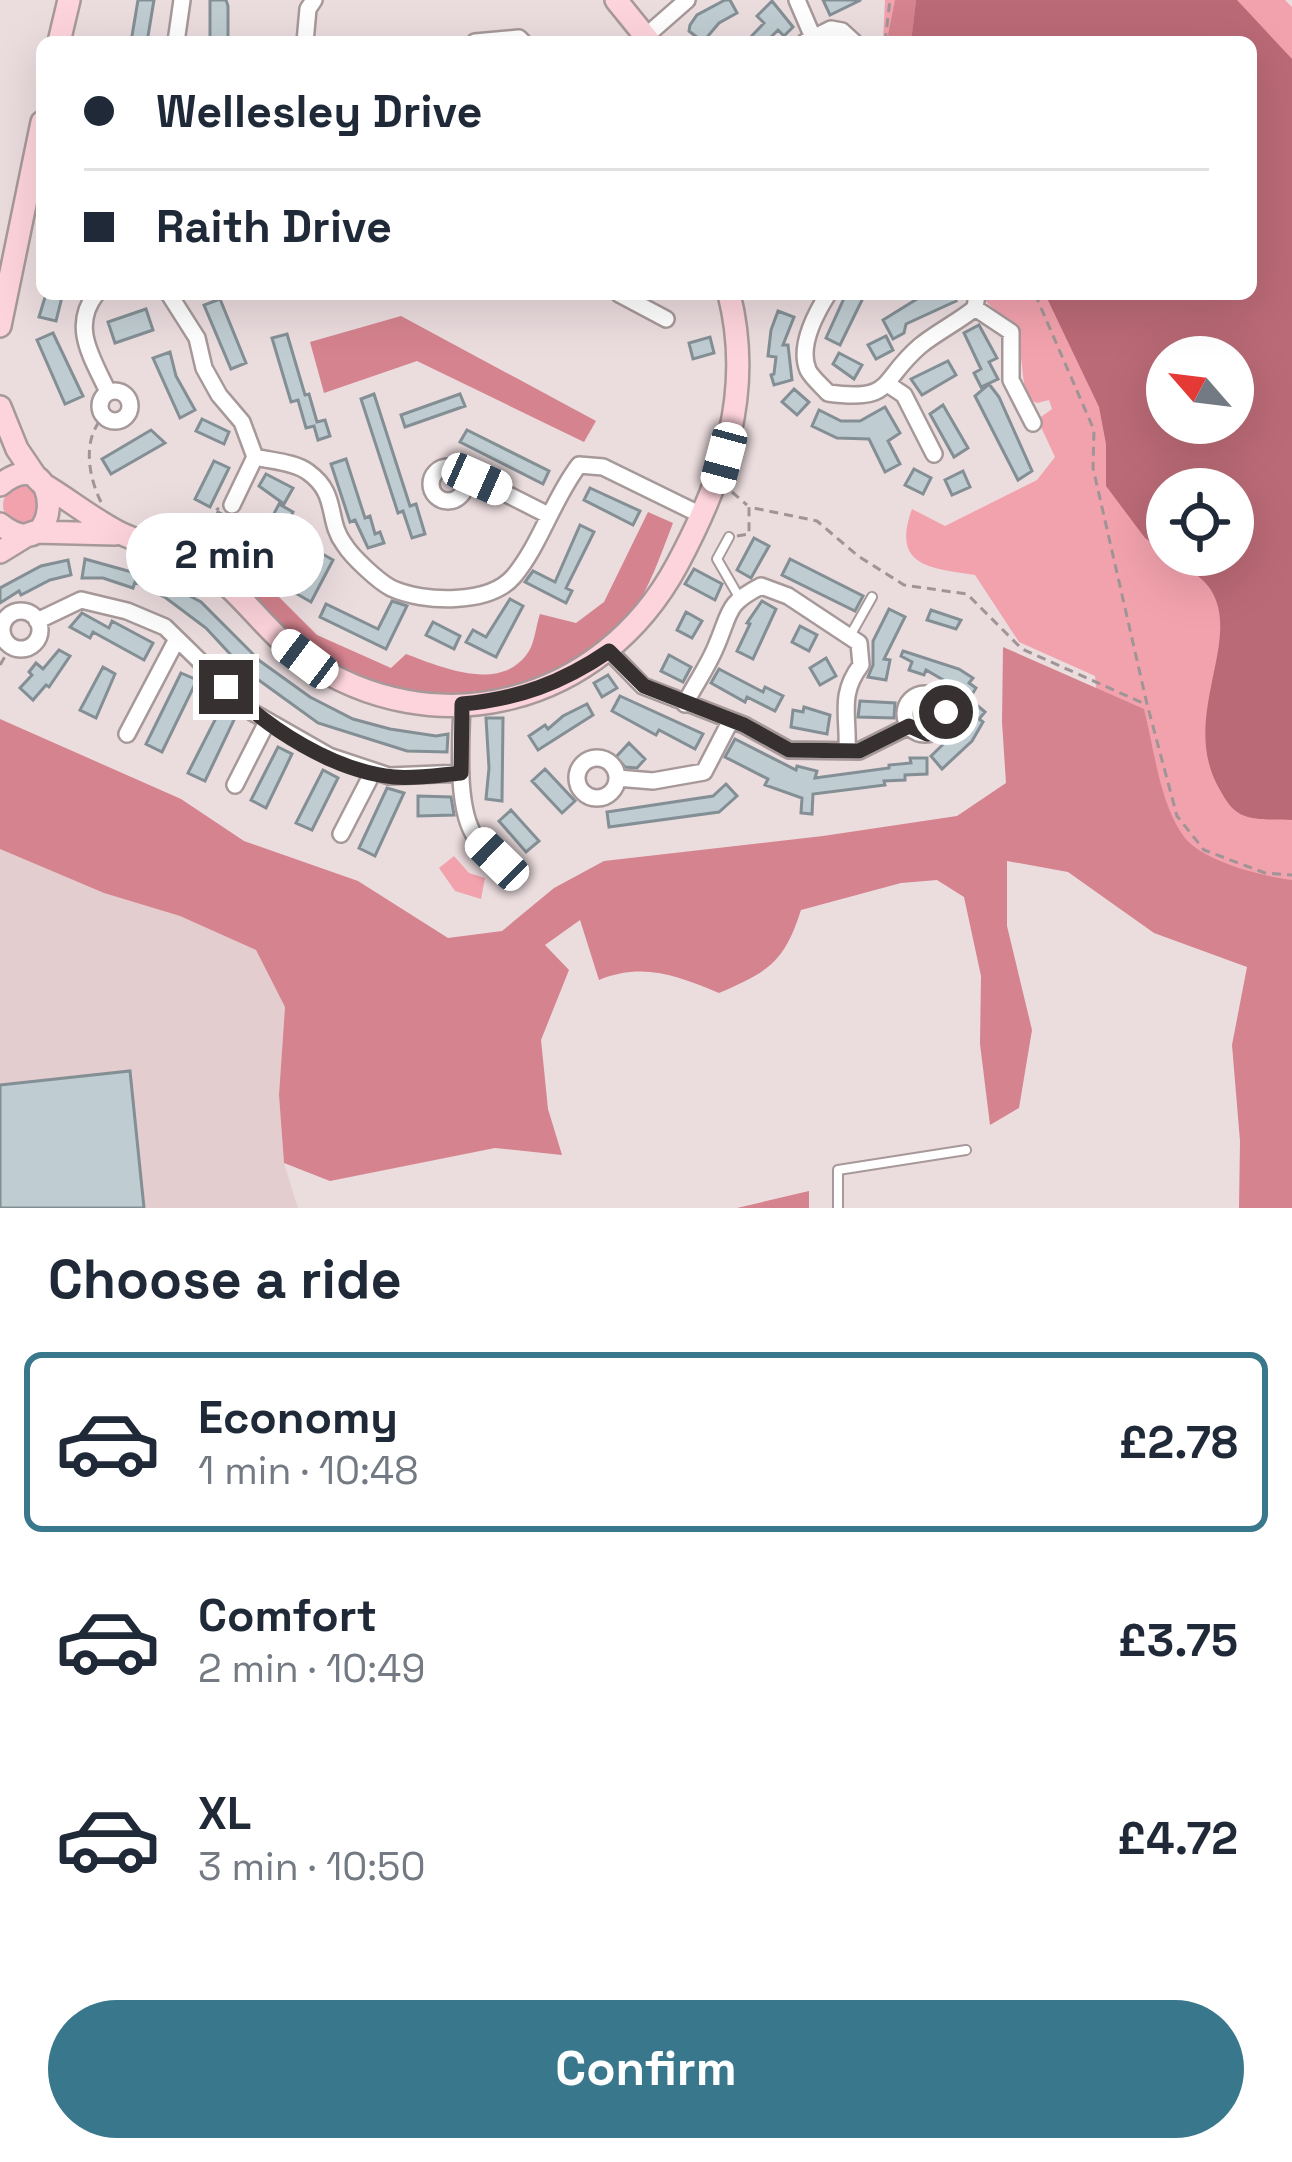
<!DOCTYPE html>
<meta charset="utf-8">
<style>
:root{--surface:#fff;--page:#f6f6f7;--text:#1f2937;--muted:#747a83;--line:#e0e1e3;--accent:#38778c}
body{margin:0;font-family:"Space Grotesk",sans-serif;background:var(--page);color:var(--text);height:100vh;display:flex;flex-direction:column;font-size:45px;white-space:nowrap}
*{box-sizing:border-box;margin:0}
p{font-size:39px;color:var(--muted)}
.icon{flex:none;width:66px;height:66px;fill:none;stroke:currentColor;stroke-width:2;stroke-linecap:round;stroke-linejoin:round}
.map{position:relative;height:1208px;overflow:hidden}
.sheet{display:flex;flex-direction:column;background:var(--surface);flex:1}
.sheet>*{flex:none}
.guide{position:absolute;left:36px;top:36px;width:1221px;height:264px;border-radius:18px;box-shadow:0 12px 48px #0002;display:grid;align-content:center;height:264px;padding:0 48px;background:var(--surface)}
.needle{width:78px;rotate:298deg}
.fabs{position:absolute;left:1146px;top:336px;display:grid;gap:24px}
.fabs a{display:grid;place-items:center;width:108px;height:108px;border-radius:50%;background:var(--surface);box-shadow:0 12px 48px #0002;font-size:60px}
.end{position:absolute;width:54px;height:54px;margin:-27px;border:15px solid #363031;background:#fff;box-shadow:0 0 0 6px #fff}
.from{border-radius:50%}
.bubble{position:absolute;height:84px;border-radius:42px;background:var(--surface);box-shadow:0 12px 48px #0002;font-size:39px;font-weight:800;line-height:84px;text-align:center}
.car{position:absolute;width:36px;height:72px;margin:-36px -18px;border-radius:15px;box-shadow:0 0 9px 3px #0007;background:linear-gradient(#fff 24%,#345 0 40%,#fff 0 76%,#345 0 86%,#fff 0)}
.guide b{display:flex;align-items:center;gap:42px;height:114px;font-size:45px}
.guide b+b{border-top:3px solid var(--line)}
.guide i{width:30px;height:30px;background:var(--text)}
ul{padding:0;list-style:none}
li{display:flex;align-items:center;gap:36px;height:180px;margin:0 24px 18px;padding:0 24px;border:6px solid transparent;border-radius:18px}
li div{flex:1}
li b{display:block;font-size:45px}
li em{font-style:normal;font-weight:800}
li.current{border-color:var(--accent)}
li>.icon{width:108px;height:108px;stroke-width:1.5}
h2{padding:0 48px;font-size:54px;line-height:144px}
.action{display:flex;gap:24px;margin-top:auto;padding:24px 48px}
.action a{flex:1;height:138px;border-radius:72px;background:var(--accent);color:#fff;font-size:48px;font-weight:800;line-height:138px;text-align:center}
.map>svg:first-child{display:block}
.built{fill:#e3cdcf}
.green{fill:#f2a2ad;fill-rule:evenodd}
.forest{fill:#d5838e}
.water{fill:#ba6a76;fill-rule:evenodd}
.building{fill:#bfccd1;stroke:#838f94;stroke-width:3}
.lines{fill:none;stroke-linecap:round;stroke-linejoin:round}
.lane-casing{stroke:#a7999a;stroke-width:12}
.street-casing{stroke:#a7999a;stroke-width:20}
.secondary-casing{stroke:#a7999a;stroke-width:26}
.path{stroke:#a09596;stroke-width:3;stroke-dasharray:9 6;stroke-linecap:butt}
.lane{stroke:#fff;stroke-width:8}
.street{stroke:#fff;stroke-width:15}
.secondary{stroke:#fed4dc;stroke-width:21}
.route{stroke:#363031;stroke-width:15}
</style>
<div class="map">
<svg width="1292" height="1208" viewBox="0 0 1292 1208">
<rect width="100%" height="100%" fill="#ebdcde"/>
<path class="built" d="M0,849L104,893L180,916L256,950L285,1007L279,1095L284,1163L298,1208H0Z"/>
<path class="green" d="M885,0H1285L1292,7V963L1110,854L1095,676L1019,642L975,575C930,568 891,567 912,509L945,526L1037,480L1055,457L1040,425L1041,417L1052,409L1049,400L1037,403L1028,399C1020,377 1024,350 1014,331C1006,314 989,310 982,294H1251V42H883ZM1167,357H1233V423H1167ZM1167,489H1233V555H1167Z
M3 505a19 19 0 1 1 38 0a19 19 0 1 1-38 0Z
M454,856L469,873L485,878L481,899L455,891L439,868Z"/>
<path class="forest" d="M895,0H916L911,42H892L888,35Z
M401,316L596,421L584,442L417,361L324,393L310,342Z
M648,512L673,523C661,554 650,587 631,615C621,629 602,639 588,649C507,707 415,709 328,660C286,637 272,610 239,581C213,558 182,545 151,533L156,523H170L243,555L255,554L263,546L290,562L278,596L317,635L391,668L406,654C441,667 502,694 529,651C535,641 536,625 540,614L576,623L604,602Z
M1003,647L1144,709C1154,748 1159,800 1182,834C1199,861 1262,876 1292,880V1208H1239L1240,1141L1232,1045L1247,967L1154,933L1068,872L1007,861V926L1032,1030L1019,1108L990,1125L980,1044L981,976L964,897L937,880L901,883L801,910C784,963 769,971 719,993C678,976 643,962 599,980L580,920L545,945L569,970L541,1040L548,1109L562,1155L495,1148L330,1181L284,1163L279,1095L285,1007L256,950L180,916L104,893L0,849V719L181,799L244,841L358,881L448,938L502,931L554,888L604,861L823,836L957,816L1006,783L1002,722Z
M809,1191V1208H737Z"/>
<path class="water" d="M916,0H1237L1292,59V820C1278,819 1258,821 1245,816C1233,812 1226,801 1220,790C1178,719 1243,642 1211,590C1203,576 1181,565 1168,555H1233V489H1167V554L1145,538L1106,486V444L1099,407L1045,294H1251V42H911ZM1167,357H1233V423H1167Z"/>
<path class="building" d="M138,0H154L147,42H131Z
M210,0H226L228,6V42H210Z
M725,0H730L737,13L719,23L703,42L689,31L690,25L697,15Z
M823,0H861L830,15Z
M772,1L793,27L784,36L778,30L766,42H746L764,23L757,16Z
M46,294L62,297L56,321L39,317Z
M846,294H865L840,345L826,338Z
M925,294H953L956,301L906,324L904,333L893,339L883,320Z
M220,299L246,363L231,369L204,305Z
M146,309L153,330L115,343L108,322Z
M778,311L794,317L783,345H788L792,380L774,385L771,375L774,374L776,357L768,356L771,330Z
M979,325L997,358L989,362L998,379L981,387L974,373L981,369L964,333Z
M53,333L83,396L65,404L37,340Z
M287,334L305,395L309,394L317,422L325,420L330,436L318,440L314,426L306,428L298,400L291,402L272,338Z
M886,336L893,350L876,359L868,345Z
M710,337L714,353L693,359L689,343Z
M170,352L176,376L195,410L180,418L153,358Z
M839,353L862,365L854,379L833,364Z
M948,361L956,375L922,395L911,379Z
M989,384L999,397L1032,471L1018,480L975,396Z
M794,389L809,402L797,415L782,402Z
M374,394L410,506L416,504L425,534L412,538L403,511L398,513L361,399Z
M460,394L465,406L405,427L401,415Z
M943,405L968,448L954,457L930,414Z
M885,407L900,433L888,441L900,464L885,472L869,439L837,438L812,426L819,410L841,421H860Z
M202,419L229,432L224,444L196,431Z
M151,430L165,443L111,474L102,459Z
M467,430L549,471L543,484L460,442Z
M346,459L365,518L370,516L375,534L380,532L384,543L368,548L355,520L350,522L331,464Z
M214,461L229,468L210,507L195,499Z
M914,469L931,478L923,494L905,485Z
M963,471L970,487L952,495L945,480Z
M266,474L293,488L284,504L259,486Z
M590,488L640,511L633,525L584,500Z
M279,504L293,512L278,541L264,533Z
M218,512L260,533L254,545L212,524Z
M580,525L594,532L566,588L572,591L566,603L525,582L533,571L555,582Z
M754,538L769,546L751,578L737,570Z
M319,552L333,560L311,602L297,594Z
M85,559L153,578L156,572L166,577L164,582L201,602L260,661L310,697L353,719L390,729L436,736L448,734L447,752L407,751L318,723L245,670L206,628L166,598L135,582L133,588L103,578H82Z
M790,559L863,596L855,611L782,575Z
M68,560L71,575L50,580L21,595L19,591L0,603V588L41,566Z
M694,569L722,584L715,600L685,584Z
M510,599L523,606L496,657L466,642L473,630L486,637Z
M392,601L407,606L386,649L320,617L326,604L378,629Z
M762,601L776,609L753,659L737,651L750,624L747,623Z
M889,609L905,617L884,659L890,660L886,680L868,677L873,665V641Z
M931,610L961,620L956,629L927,620Z
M686,612L702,621L692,638L677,630Z
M82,613L109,628L112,621L153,643L144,660L93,632L90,638L70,627Z
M433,622L460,636L454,649L426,635Z
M800,626L817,635L809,651L792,642Z
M59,650L70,656L49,687L46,685L33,700L20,688L32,675L29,672L36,663L43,669Z
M903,651L959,669L973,678L969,683L976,688L971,696L926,670L924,675L909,670L912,662L901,656Z
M669,655L691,667L683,682L661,671Z
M826,658L836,676L820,685L810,668Z
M103,667L115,674L96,718L80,710Z
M719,669L763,692L765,687L783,696L775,711L747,697L745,702L711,683Z
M181,673L197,680L162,752L146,744Z
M608,675L617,688L602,697L594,683Z
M620,696L703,734L695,749L659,730L656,735L612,711Z
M860,701L895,703L894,718L858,717Z
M972,701L985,712L979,719L983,722L972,741L942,769L931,756L963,725L957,720Z
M587,704L593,715L538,750L529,736L545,725L548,729L563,716Z
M804,707L830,715L827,734L791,727L793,710L803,712Z
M219,712L234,720L205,781L188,773Z
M486,718H503L502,801L486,799L489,768Z
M735,739L796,770L797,766L817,771L815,778L889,768V765L911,763L910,758H927V774L905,775V780L884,781L885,785L813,794L812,814L801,813L802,798L765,785L768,779L725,757Z
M629,743L645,759L637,768L625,767L616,757Z
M278,747L292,754L266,808L251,800Z
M545,769L575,801L562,813L532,781Z
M323,770L338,778L312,830L296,823Z
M726,784L737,796L719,812L609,827L607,812L713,796Z
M387,788L404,793L375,856L359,848Z
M418,796L451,797L454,815L418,816Z
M511,810L539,841L526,852L499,821Z
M130,1071L144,1208H0V1085Z"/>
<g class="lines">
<g class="lane-casing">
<path id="lane" d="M729,537L717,559L739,597
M850,636L872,597
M838,1208V1170L966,1150"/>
</g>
<g class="street-casing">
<path id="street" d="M797,0L812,35
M646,36L687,0
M176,42L182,0
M305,42L308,9L314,0
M475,42L519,38L523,42
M805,42L831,29L842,31L854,42
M96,294C70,327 93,359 108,392
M169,294L197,338L204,368L219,395L242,422L255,457C271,461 295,462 308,472C339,494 326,520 344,544C352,557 378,581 391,588C423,603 490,605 514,576C541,543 553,499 579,465L603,467L701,515
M619,294L666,319
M828,294C816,313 798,346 808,370C812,378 823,387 828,393C895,402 879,381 920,346C937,332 958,322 975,308L977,294
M975,308L1011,332V380L1033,423
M889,385L904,395L934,454
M100 406a15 15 0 1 1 30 0a15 15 0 1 1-30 0Z
M431 484a17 17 0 1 1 34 0a17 17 0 1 1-34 0Z
M465,478L477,479L548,515
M232,505L255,457
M2 630a19 19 0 1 1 38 0a19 19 0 1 1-38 0Z
M37,621L81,600L127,611L165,627L252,712L329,756L389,776L461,773
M609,651L643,686L744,725L789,750L859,751L909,726
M905 714a20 20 0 1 1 40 0a20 20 0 1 1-40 0Z
M462,704C461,740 455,809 476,838C482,846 491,853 497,859
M685,704C695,684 709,665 717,644C731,611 726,604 761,586L788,596L859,643L861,665C838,695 849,716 847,751
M127,734L177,639
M577 778a20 20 0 1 1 40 0a20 20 0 1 1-40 0Z
M617,778L653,781L704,772L731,720
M235,785L267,722
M341,834L373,772"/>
</g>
<g class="secondary-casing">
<path id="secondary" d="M616,0L650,42
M59,42L69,0
M0,326L42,122
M0,407L17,449L38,480
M41,483C67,498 91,518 118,532C145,546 176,549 202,566C241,590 265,632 303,658C436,749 602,704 677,565C723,479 754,393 729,294
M0,485C64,434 65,575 0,524
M34,532L115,534
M0,552L31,533"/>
</g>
<path class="path" d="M885,42L890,0
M1035,294L1094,430L1093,468L1147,704L1177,816L1204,850L1265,873L1292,875
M732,492L747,505
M101,502C89,478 81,439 104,416
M149,525L167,515L199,523L219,508
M737,536L749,534V507L817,521L858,556L904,585L967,594L1022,649L1145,704
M0,665L11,646"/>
<use href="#lane" class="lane"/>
<use href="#street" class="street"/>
<use href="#secondary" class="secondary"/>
</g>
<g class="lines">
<path class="route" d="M226,687C269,729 333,771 394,777C416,779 439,775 461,773L462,704C518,699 562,683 609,651L644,686L744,725L789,750L859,751L909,726L927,734L937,730L946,712"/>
</g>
</svg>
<div class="fabs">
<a><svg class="needle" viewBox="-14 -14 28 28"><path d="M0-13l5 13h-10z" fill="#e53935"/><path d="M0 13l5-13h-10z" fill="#747a83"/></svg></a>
<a><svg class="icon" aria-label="locate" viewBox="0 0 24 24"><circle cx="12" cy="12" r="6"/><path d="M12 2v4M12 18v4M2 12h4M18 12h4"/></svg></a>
</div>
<i class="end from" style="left:946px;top:712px"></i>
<i class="end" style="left:226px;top:687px"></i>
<div class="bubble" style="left:126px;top:513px;width:198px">2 min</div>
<i class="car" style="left:724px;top:458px;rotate:195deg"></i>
<i class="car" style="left:477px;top:479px;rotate:114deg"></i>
<i class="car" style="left:305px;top:659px;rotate:307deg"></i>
<i class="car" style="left:497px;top:859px;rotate:314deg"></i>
<div class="guide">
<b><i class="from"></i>Wellesley Drive</b>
<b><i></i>Raith Drive</b>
</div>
</div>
<section class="sheet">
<h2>Choose a ride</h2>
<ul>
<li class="current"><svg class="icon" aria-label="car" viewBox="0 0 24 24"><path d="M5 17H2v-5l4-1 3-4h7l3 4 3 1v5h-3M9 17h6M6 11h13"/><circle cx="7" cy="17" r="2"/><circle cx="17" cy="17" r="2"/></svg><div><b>Economy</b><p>1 min · 10:48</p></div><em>£2.78</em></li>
<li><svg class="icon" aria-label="car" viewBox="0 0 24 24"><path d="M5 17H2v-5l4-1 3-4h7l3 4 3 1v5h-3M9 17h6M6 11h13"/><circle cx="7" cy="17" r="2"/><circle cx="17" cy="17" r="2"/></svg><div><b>Comfort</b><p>2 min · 10:49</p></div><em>£3.75</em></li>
<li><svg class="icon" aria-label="car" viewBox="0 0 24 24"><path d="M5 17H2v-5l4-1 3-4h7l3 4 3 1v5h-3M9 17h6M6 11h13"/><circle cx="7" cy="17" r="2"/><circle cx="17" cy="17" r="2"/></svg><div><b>XL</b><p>3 min · 10:50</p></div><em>£4.72</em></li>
</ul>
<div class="action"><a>Confirm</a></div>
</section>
